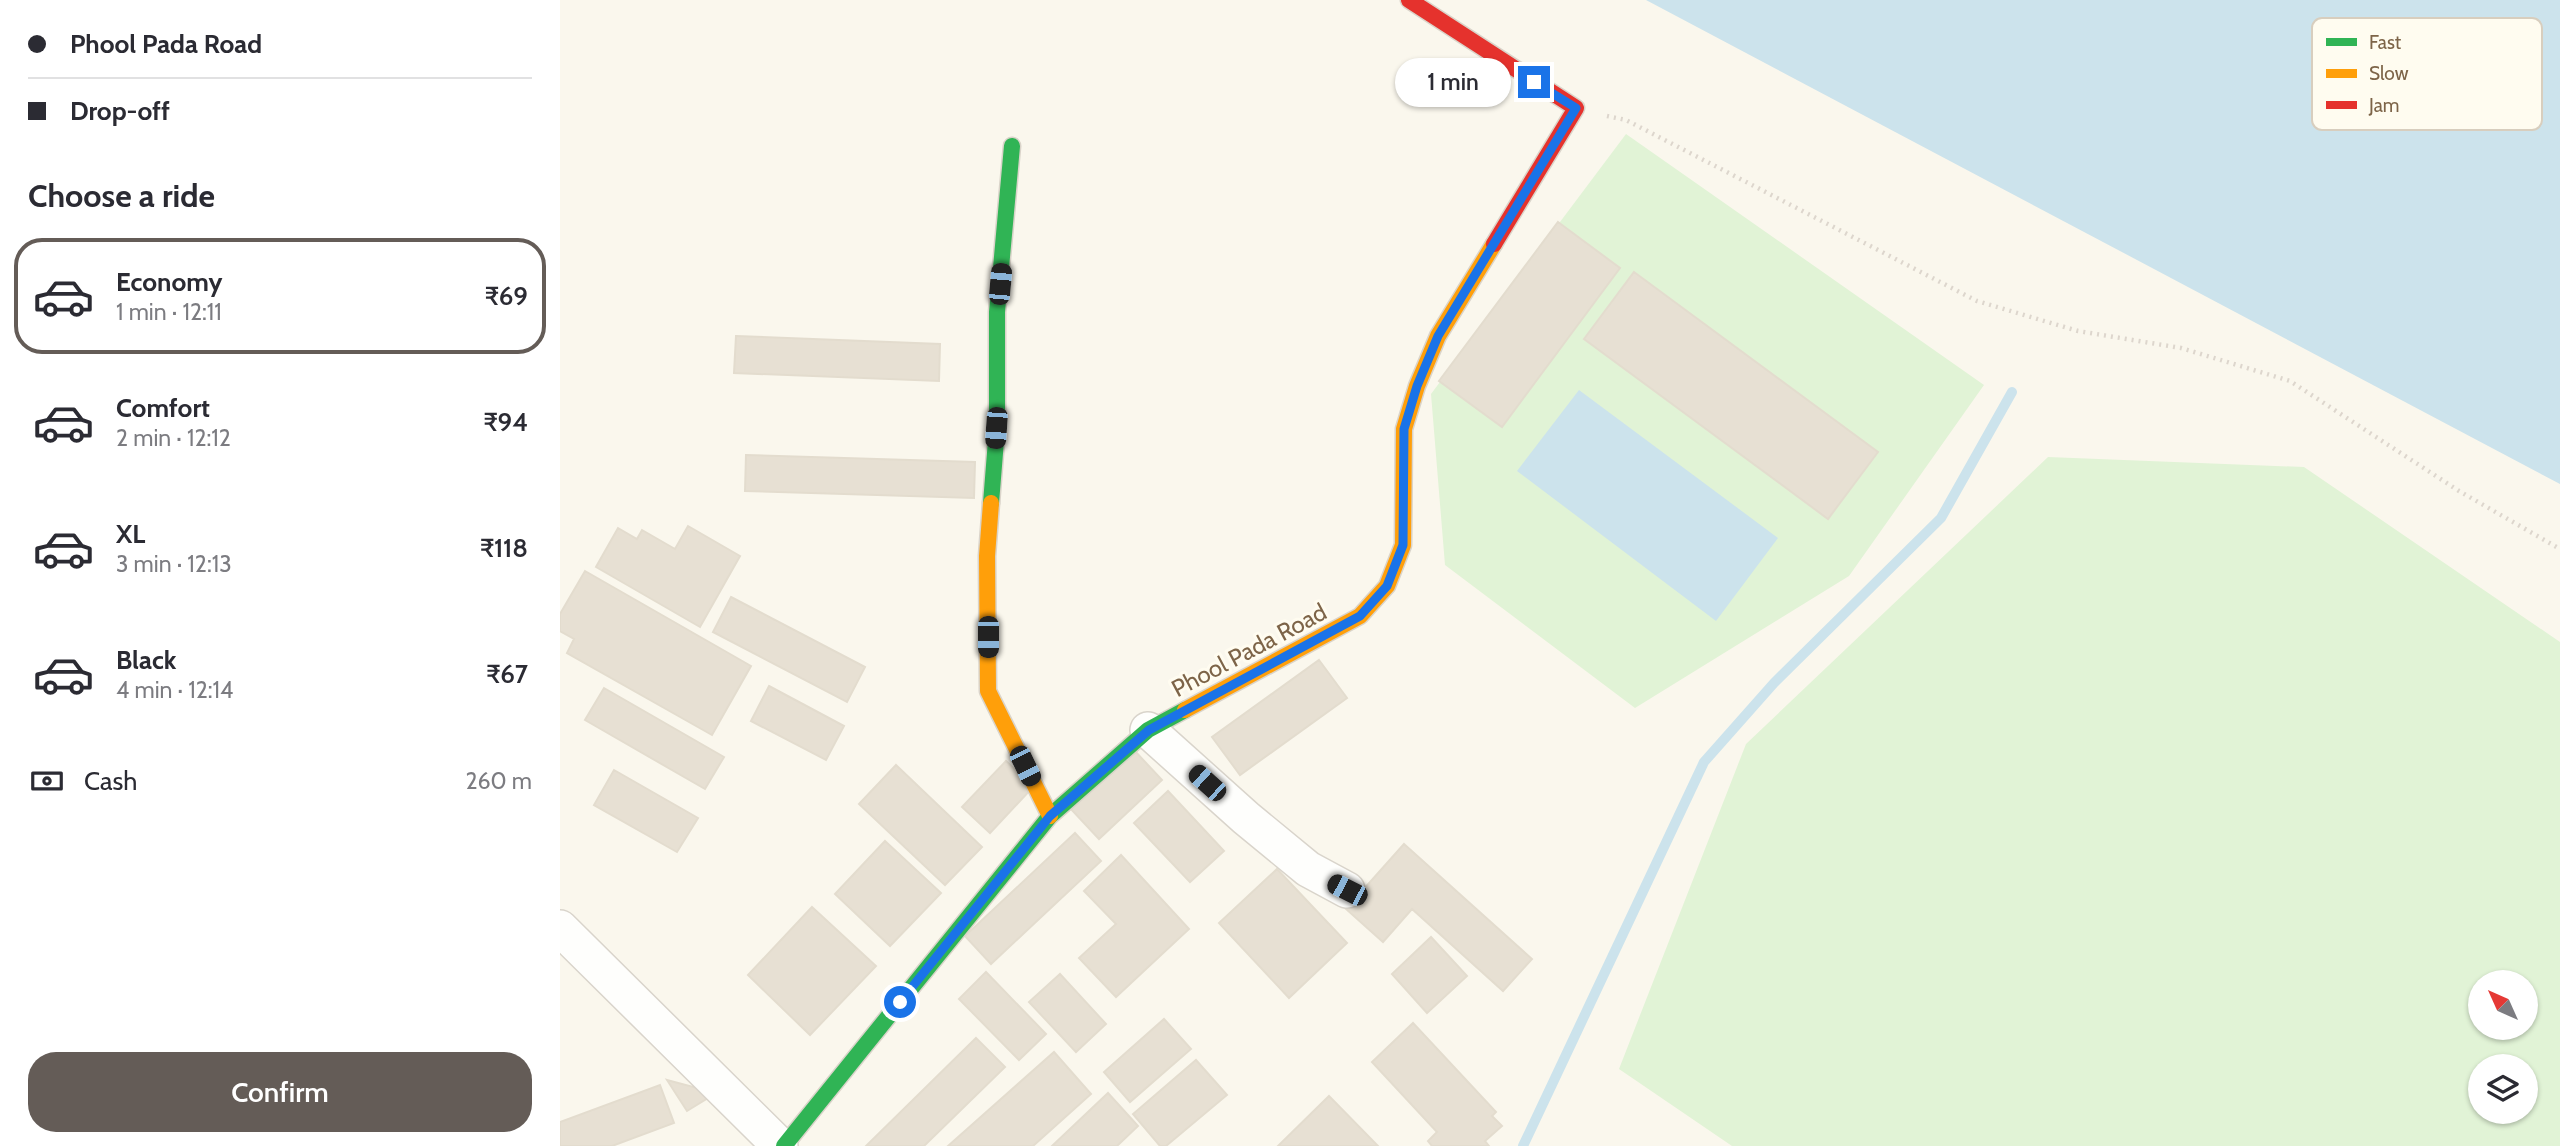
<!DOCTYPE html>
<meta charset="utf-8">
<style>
:root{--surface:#fff;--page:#f2f2f3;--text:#2b2b33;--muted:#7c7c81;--line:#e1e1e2;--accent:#645c57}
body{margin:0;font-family:Cabin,sans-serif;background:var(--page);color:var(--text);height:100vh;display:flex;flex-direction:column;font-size:26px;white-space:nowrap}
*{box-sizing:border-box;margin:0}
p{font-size:23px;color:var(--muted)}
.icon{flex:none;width:38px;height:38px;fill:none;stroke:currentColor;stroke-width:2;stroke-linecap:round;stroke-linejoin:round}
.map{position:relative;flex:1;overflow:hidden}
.details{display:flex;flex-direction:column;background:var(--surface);width:560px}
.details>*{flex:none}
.guide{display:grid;align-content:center;height:154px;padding:0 28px;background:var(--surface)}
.needle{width:46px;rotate:315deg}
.buttons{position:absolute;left:1908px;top:970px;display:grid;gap:14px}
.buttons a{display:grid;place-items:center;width:70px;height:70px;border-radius:50%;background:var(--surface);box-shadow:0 2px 5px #0004;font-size:35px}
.end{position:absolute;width:32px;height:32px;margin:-16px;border:9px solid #1a73e8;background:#fff;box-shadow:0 0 0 4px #fff}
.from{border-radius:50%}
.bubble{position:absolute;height:49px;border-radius:24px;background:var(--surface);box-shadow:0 2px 5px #0004;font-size:23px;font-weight:600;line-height:49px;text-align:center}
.car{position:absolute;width:21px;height:42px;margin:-21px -10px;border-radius:9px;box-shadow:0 0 5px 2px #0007;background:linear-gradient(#222 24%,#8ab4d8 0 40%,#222 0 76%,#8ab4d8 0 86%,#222 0)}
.guide b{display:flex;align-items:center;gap:24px;height:66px;font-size:26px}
.guide b+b{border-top:2px solid var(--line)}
.guide i{width:18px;height:18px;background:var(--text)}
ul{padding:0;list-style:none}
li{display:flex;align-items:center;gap:21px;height:116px;margin:0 14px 10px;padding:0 14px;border:4px solid transparent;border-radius:28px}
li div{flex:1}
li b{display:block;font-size:26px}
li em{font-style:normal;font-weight:600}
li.on{border-color:var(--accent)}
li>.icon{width:63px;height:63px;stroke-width:1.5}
h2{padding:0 28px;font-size:32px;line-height:84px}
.pay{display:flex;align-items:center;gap:18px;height:77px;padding:0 28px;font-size:26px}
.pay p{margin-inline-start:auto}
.primary-button{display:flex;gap:14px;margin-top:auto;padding:14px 28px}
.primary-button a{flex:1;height:80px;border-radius:28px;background:var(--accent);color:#fff;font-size:28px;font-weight:600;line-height:80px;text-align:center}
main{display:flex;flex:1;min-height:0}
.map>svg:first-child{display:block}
.green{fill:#e1f3d6;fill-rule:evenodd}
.water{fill:#cce3ec}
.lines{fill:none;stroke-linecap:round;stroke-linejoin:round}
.stream{stroke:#cce3ec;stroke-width:10}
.building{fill:#e7e0d3;stroke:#e3dcce;stroke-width:2}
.street-casing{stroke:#d9d4cb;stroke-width:38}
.fast-casing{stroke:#dad4ca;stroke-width:19}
.slow-casing{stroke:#dad4ca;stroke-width:19}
.jam-casing{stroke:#dad4ca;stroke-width:19}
.path{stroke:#ddd6cd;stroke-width:4.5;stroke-dasharray:2 5;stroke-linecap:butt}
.street{stroke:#fefefc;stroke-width:35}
.fast{stroke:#30b455;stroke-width:16}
.slow{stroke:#ff9f0a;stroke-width:16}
.jam{stroke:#e5322d;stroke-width:16}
.route{stroke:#1a73e8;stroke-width:9}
.labels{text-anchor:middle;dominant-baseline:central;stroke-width:6;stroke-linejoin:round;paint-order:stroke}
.street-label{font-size:24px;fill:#7d6448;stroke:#fffcf0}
.key{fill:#fffcf0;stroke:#d8cebe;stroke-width:2}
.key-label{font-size:19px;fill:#7d6448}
</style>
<main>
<section class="details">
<div class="guide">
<b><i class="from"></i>Phool Pada Road</b>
<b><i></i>Drop-off</b>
</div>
<h2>Choose a ride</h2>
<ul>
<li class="on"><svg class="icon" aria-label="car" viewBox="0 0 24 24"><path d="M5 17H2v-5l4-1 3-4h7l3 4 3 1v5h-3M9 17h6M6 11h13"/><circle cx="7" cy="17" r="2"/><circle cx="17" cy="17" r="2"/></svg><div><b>Economy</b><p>1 min · 12:11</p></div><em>₹69</em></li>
<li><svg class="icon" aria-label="car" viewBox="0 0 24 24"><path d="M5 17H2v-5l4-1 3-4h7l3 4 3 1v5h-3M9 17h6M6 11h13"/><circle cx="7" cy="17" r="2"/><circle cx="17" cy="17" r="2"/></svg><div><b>Comfort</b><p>2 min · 12:12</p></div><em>₹94</em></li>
<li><svg class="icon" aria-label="car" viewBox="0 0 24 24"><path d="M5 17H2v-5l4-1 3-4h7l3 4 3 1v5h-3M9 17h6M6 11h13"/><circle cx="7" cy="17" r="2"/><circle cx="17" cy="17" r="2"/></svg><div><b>XL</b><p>3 min · 12:13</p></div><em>₹118</em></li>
<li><svg class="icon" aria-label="car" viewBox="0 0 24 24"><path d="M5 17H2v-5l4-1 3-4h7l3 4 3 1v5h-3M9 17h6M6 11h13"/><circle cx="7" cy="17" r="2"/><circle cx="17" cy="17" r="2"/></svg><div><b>Black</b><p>4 min · 12:14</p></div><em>₹67</em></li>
</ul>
<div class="pay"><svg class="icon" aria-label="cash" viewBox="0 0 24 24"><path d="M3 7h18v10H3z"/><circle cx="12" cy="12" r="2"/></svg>Cash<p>260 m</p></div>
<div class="primary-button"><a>Confirm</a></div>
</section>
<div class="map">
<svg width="2000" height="1146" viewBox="0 0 2000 1146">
<rect width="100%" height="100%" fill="#faf7ed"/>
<path class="green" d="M1066,134L1424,385L1289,576L1075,708L885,565L871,394Z
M1488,457L1744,467L2000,642V1146H1172L1059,1069L1186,744ZM1920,982H1965V1027H1920ZM1920,1066H1965V1111H1920Z"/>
<path class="water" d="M1086,0H2000V484Z
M1019,390L1218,538L1156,621L957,471Z"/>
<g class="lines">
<path class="stream" d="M963,1146L1144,762L1214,683L1381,518L1452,392"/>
</g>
<path class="building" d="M998,222L1060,268L942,427L879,381Z
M1074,272L1318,452L1268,519L1024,339Z
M176,336L380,344L379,381L174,373Z
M186,455L415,462L414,498L185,491Z
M128,526L180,556L140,627L36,567L58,528L77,539L82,530L115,549Z
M25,571L191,666L152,735L7,653L14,639L0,631V614Z
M171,597L305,667L287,702L153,632Z
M759,660L787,698L680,775L652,737Z
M209,686L284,726L266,760L191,721Z
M44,688L164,757L145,789L25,720Z
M573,749L602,780L539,839L510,808Z
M446,761L473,787L430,833L402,807Z
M336,765L422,847L385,885L299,804Z
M54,770L138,818L117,852L34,805Z
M608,791L664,851L630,882L574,823Z
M515,833L541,861L431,964L405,936Z
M325,841L381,893L330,946L275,894Z
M844,844L972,959L943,991L852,909L823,942L786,909Z
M561,855L629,929L556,997L519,958L556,924L524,891Z
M717,869L787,943L729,998L659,923Z
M252,907L316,966L250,1035L188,975Z
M871,937L907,976L867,1013L832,974Z
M426,972L486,1034L459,1060L399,999Z
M500,974L546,1024L516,1052L469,1002Z
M604,1019L631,1049L570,1102L544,1072Z
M853,1023L936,1112L932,1116L942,1126L925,1141L929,1146H872L868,1141L877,1132L812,1062Z
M416,1038L445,1067L364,1146H306Z
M494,1052L531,1094L473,1146H388Z
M636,1060L667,1095L606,1146H600L573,1114Z
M107,1080L156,1093L127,1111Z
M100,1085L114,1123L52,1146H0V1122Z
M548,1093L578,1126L557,1146H492Z
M769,1096L818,1146H718Z"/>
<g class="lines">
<g class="street-casing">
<path id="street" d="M588,730L686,818L748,869L787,890
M0,928L220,1146"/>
</g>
<g class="fast-casing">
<path id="fast" d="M431,503L437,428V312L452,146
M224,1146L490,816L588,730L625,710"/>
</g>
<g class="slow-casing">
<path id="slow" d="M431,503L427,556L428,691L490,816
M625,710L800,616L827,586L843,545L844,429L857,386L878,336L934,244"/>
</g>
<g class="jam-casing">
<path id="jam" d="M849,0L1016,108L934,244"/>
</g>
<path class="path" d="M1047,116L1066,120L1417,301L1518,331L1621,348L1730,381L1899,491L2000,549"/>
<use href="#street" class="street"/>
<use href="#fast" class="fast"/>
<use href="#slow" class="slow"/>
<use href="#jam" class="jam"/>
</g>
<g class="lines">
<path class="route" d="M340,1002L490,816L589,730L800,616L827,586L843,545L844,429L857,386L878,336L1016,108L974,82"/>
</g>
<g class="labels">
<g class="street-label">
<text transform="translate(689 650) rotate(-28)">Phool Pada Road</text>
</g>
</g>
<rect x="1752" y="18" width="230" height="112" rx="10" class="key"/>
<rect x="1766" y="38" width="31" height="8" fill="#30b455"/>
<rect x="1766" y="69" width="31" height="9" fill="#ff9f0a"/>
<rect x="1766" y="101" width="31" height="8" fill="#e5322d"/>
<g class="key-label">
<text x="1809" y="49">Fast</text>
<text x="1809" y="80">Slow</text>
<text x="1809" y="112">Jam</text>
</g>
</svg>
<div class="buttons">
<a><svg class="needle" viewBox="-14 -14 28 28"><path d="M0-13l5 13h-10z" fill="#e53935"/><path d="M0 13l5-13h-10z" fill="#7c7c81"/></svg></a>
<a><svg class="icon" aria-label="layers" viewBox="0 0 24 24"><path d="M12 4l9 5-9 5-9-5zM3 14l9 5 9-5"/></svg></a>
</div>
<i class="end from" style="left:340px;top:1002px"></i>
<i class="end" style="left:974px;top:82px"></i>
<div class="bubble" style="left:835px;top:58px;width:116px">1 min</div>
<i class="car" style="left:440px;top:284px;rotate:5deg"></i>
<i class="car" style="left:436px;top:428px;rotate:184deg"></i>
<i class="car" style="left:428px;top:637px;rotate:180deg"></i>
<i class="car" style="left:465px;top:766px;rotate:154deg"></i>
<i class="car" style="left:647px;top:783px;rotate:312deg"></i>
<i class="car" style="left:787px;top:890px;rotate:297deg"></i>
</div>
</main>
